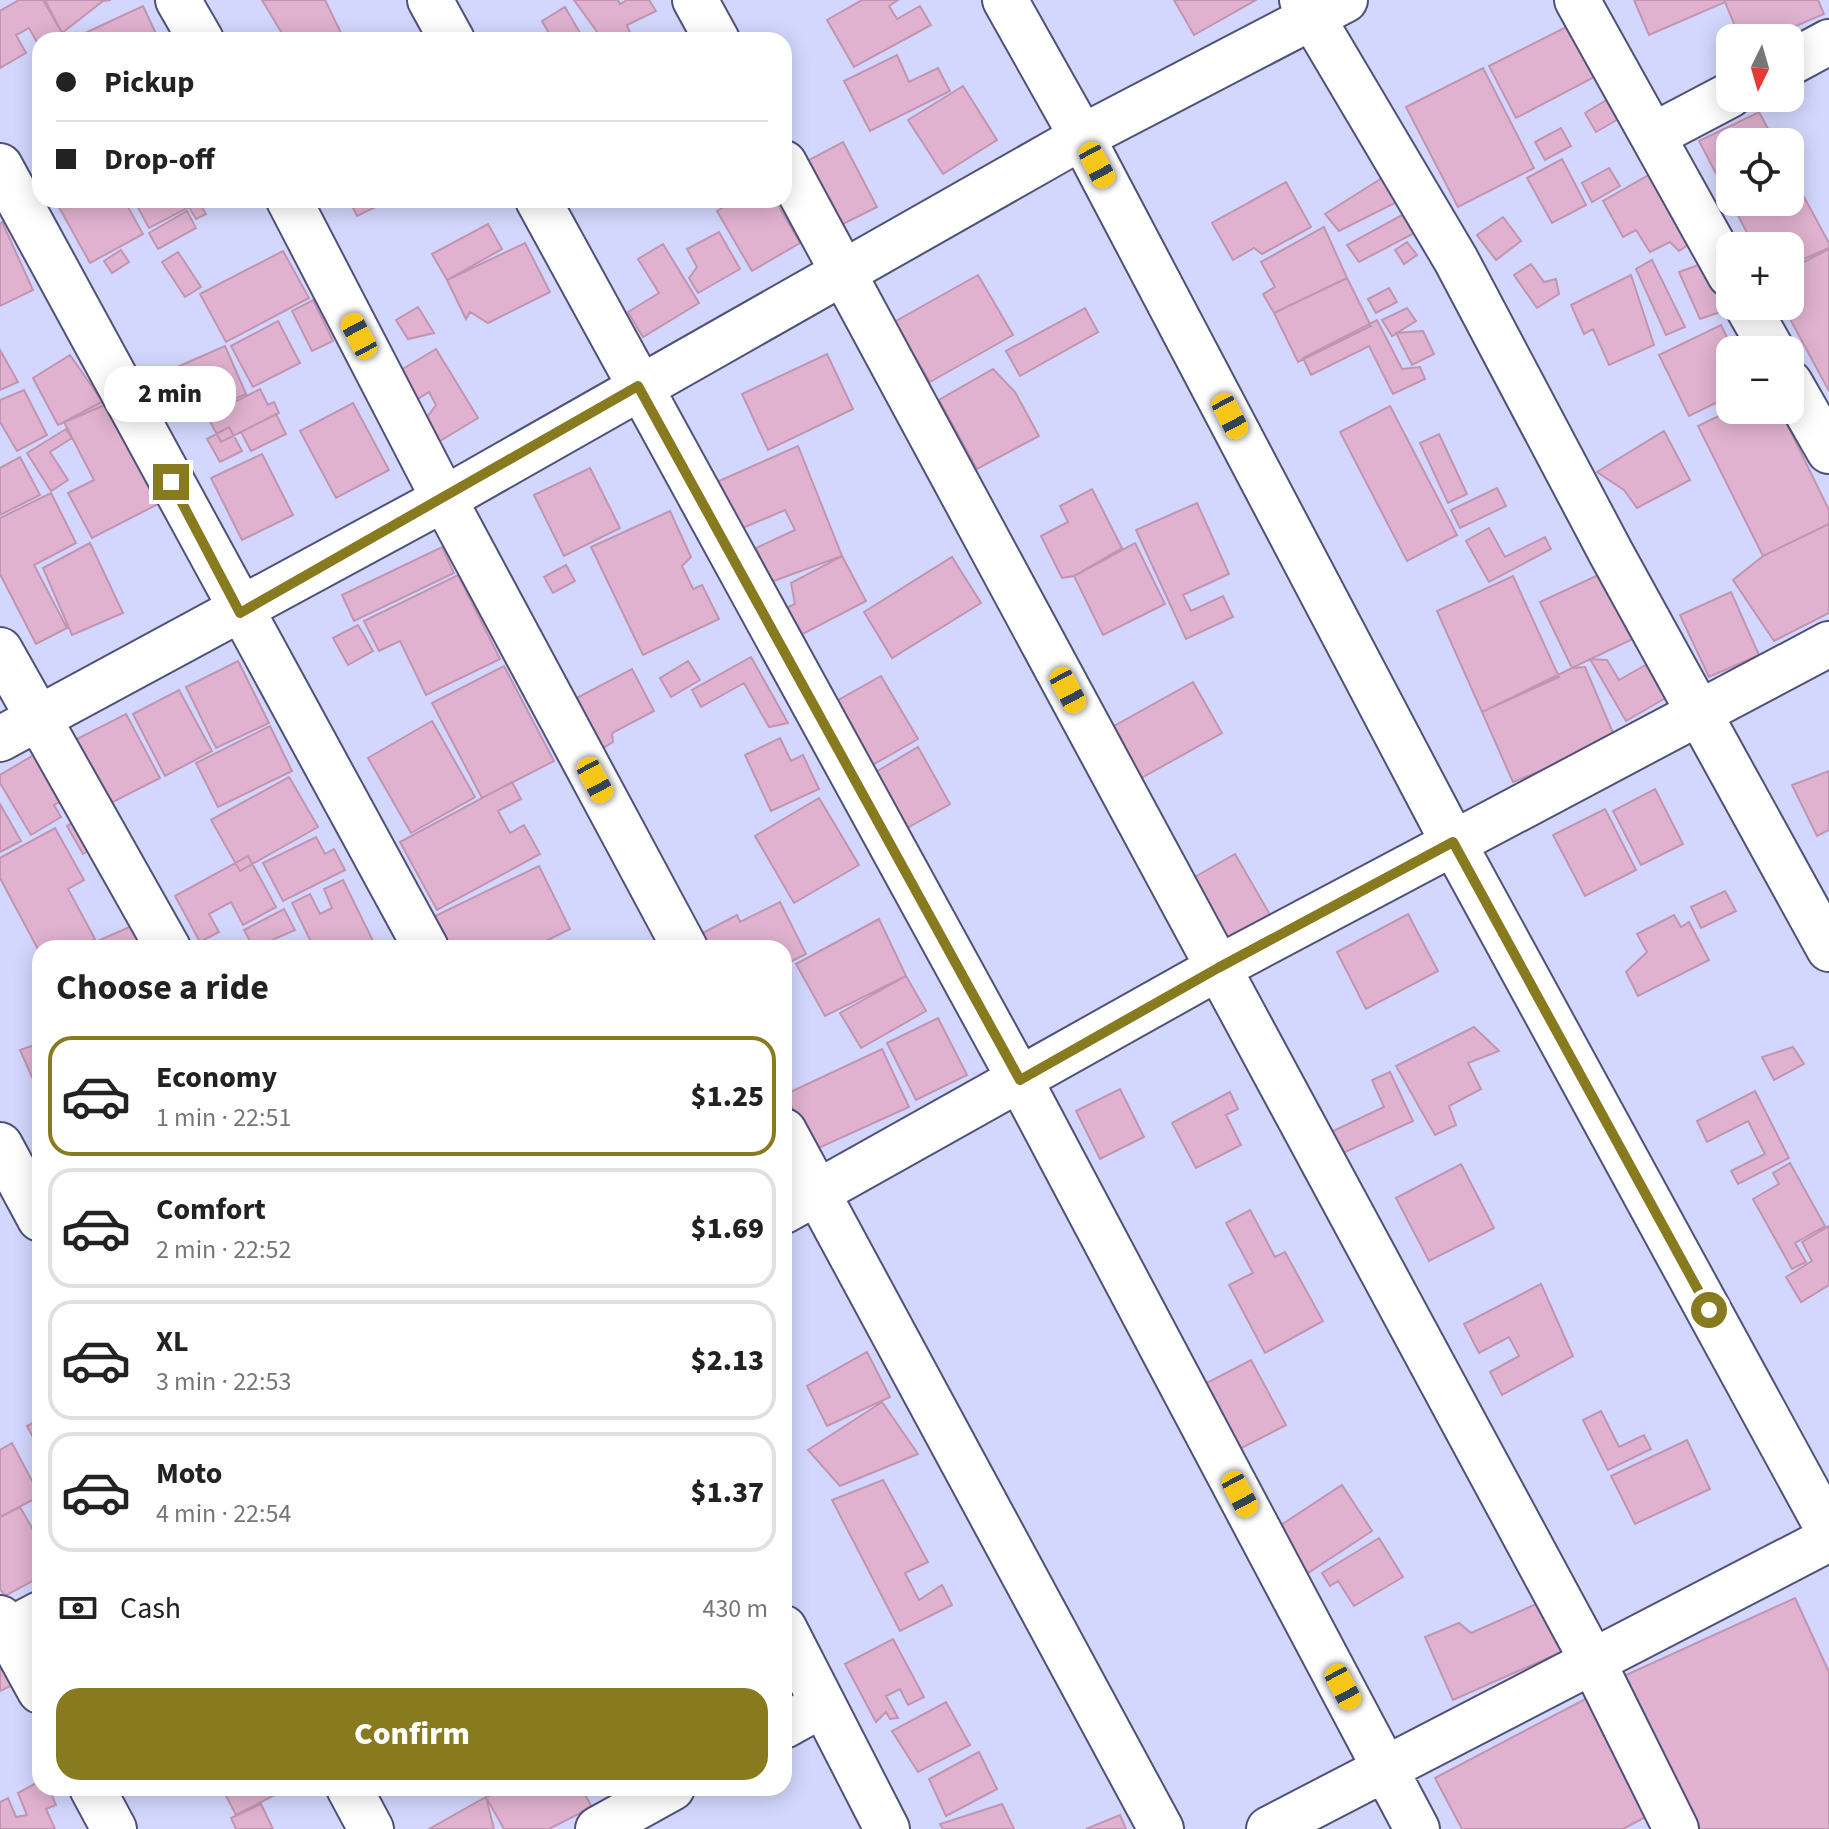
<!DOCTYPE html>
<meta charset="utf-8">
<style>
:root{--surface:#fff;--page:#f2f2f2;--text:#222;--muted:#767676;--line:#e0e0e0;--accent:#877a1f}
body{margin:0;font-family:"Source Sans 3",sans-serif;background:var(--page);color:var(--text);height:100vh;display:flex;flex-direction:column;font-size:30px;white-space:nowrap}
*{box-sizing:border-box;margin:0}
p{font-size:26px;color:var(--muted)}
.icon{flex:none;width:44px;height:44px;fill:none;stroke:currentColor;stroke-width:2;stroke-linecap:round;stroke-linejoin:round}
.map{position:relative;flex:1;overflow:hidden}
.side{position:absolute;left:32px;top:940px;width:760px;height:856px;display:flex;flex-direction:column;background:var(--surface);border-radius:24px;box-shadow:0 4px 20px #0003}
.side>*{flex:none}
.top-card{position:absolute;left:32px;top:32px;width:760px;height:176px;border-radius:24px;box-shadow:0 4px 20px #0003;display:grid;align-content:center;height:176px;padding:0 24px;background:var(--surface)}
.needle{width:52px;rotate:185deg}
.buttons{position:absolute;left:1716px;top:24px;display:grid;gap:16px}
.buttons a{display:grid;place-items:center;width:88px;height:88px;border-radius:16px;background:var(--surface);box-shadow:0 4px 20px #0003;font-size:40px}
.end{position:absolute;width:36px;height:36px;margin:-18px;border:10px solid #877a1f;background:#fff;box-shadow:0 0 0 4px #fff}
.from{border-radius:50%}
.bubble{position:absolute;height:56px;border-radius:24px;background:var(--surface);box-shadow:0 4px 20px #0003;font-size:26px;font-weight:800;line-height:56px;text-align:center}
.car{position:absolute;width:24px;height:48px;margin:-24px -12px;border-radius:10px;box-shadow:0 0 6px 2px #0007;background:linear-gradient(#f5c518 24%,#345 0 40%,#f5c518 0 76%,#345 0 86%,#f5c518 0)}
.top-card b{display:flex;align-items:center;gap:28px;height:76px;font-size:30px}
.top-card b+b{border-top:2px solid var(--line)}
.top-card i{width:20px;height:20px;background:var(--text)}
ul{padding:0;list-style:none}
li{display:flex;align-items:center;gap:24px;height:120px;margin:0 16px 12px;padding:0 8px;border:4px solid var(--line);border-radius:24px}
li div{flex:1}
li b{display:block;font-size:30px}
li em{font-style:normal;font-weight:800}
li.on{border-color:var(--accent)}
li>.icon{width:72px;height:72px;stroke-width:1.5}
h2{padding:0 24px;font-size:36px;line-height:96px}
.pay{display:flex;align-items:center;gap:20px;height:88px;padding:0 24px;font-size:30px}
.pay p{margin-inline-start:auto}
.cta{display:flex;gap:16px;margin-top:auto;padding:16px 24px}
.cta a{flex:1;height:92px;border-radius:24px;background:var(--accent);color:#fff;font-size:32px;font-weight:800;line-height:92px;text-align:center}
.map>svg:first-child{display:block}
.building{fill:#e0b2cf;stroke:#c195b1;stroke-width:2}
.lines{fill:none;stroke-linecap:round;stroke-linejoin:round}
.minor-casing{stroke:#4f5179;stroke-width:48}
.minor{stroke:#fff;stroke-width:44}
.route{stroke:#877a1f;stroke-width:10}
</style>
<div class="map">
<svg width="1829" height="1829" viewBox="0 0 1829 1829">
<rect width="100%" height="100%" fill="#d3d7fd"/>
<path class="building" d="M19,0H43L62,33L50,40H40L39,46L29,28L16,35L26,53L0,68V11Z
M45,0H111L103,1L62,33Z
M262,0H325L343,37L336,40H286Z
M574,0H618L620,4L627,0H649L656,11L627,25L633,40H603Z
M862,0H898L889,6L897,19L920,6L931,25L854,67L827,20Z
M1174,0H1256L1194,35Z
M1634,0H1818L1824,14L1768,38H1740L1725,2L1649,35Z
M143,6L159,40H70Z
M565,7L584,40H553L542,21Z
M1572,24L1598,75L1516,118L1489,66Z
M897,55L909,82L938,68L950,91L870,131L844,81Z
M1483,68L1534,168L1458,207L1406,107Z
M963,86L997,140L943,174L908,120Z
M1608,99L1620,118L1596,132L1585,113Z
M1759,112L1775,142H1730V200L1699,141Z
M1561,128L1571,146L1545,160L1535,142Z
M843,142L877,207L827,232L794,168Z
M1562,159L1586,205L1552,223L1527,178Z
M1609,168L1620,186L1592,202L1582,183Z
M1656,171L1691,243L1679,251L1670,242L1650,252L1636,230L1623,237L1603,201Z
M1790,171L1829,243V248L1790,265V246H1754L1731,202H1790Z
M1382,178L1399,201L1339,231L1325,214Z
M1286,182L1311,227L1262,254L1254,248L1233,260L1212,223Z
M55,200H124L143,234L90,263Z
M134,200H198L206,214L196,219L189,207L149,228Z
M349,200H390L357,216Z
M736,200H775L800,243L752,271L717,211Z
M1415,208L1424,228L1359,262L1347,245Z
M187,211L196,228L158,249L149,233Z
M1503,217L1521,241L1496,260L1477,235Z
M2,222L33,290L0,306V223Z
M488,224L502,249L447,280L432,254Z
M1324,227L1347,278L1274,313L1263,294L1275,287L1261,262Z
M719,232L740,269L698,293L689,278L697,267L687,249Z
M1407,242L1417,255L1404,264L1395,250Z
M525,243L550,292L488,323L470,312L466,319L447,280Z
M663,244L699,303L643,337L628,312L659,293L638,259Z
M1829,249V391L1783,306H1790V269Z
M121,250L129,262L112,273L104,261Z
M283,251L309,298L226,342L200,294Z
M178,252L201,287L185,297L162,262Z
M1652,260L1685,327L1666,335L1636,269Z
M1706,262L1729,309L1700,319L1679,272Z
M1531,264L1544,282L1556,279L1559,294L1537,308L1514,275Z
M978,275L1013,335L930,382L894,322Z
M1631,275L1654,345L1609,365L1593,329L1584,334L1571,305Z
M1347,278L1371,326L1298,362L1274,313Z
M1389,288L1397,302L1376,313L1368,299Z
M313,300L333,341L312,351L292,311Z
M418,307L434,333L408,339L396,320Z
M1085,308L1098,332L1020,376L1006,351Z
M1407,308L1416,321L1392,336L1382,320Z
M1377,320L1402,369L1420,367L1425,379L1393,394L1369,346L1311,375L1303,358Z
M278,321L300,363L253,387L231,346Z
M1721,325L1733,350L1730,396L1689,416L1659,355Z
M1423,331L1434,354L1412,365L1396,333Z
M225,346L246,394L199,415L177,367Z
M436,349L478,418L430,447L413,436L436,405L429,392L408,405L391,376Z
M0,350L18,382L0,390Z
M827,354L853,409L768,450L742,394Z
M70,355L105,405L58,425L33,378Z
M993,369L1015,392L1039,436L977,469L939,400Z
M260,389L268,405L274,402L279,413L221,442L207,416Z
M24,390L47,435L17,451L0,422V400Z
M105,400L158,504L92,538L68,493L94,480L64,422Z
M353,403L389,470L336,498L300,431Z
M1390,406L1457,535L1407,561L1340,432Z
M1731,410H1780L1829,510V524L1763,556L1698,426Z
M276,414L286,434L251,451L241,432Z
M229,427L242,451L220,462L207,439Z
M66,429L72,438L50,452L68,480L51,491L27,453Z
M1664,431L1690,480L1637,508L1624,490L1597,472Z
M1439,434L1467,494L1448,503L1420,443Z
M798,446L842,556L771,582L756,548L795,530L785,510L731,533L710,485Z
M262,454L293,515L242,540L211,478Z
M20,457L40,495L0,515V468Z
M590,468L620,528L564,556L534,495Z
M1497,488L1506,506L1460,528L1451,510Z
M1092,489L1122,548L1074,576L1062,578L1041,536L1068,522L1060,506Z
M51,493L76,543L34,565L67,628L36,644L0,574V518Z
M1197,503L1229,574L1183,595L1191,611L1223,596L1233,617L1186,639L1136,530Z
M670,511L691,557L682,566L693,589L702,585L719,619L643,655L591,547Z
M1829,524V613L1774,641L1733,580L1763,556Z
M1489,528L1505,557L1545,537L1551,549L1489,582L1466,541Z
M90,543L123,613L72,635L43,568Z
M1135,543L1165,604L1103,635L1074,576Z
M442,547L454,573L354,621L342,595Z
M842,556L866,601L795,638L780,611L795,604L791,583Z
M952,557L981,603L892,658L864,612Z
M566,565L575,581L553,593L544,577Z
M1609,570L1641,635L1572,668L1540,602Z
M458,575L500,659L426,695L400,641L379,651L364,621Z
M1513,576L1559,677L1482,712L1437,611Z
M1731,592L1759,655L1709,677L1680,615Z
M358,625L373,651L348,665L333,638Z
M751,657L788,723L769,727L744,683L701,707L692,690Z
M1590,659L1607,660L1619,680L1649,663L1669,696L1626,721Z
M238,661L269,723L216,748L186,687Z
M688,661L700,680L671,697L660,678Z
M504,666L554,761L482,798L432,703Z
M1585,667L1616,740L1513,782L1482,712L1572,668Z
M632,669L654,711L612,733L613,742L598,751L571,701Z
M881,676L918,739L862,771L826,707Z
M1193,682L1222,733L1136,781L1107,730Z
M179,690L212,751L165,776L133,714Z
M126,714L160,778L109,804L75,740Z
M432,721L475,797L411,833L368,758Z
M270,726L292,771L218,807L196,763Z
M780,738L791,761L803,755L819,789L771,811L745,755Z
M918,747L950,804L902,831L869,776Z
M42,750L70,796L54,805L61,817L31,835L0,783V775Z
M1829,771V830L1817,836L1792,785Z
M289,777L318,827L240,871L211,820Z
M512,782L521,799L498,811L510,833L524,825L540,854L437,910L400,842Z
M1655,789L1683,844L1641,865L1613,811Z
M819,798L859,865L794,903L755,836Z
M0,804L21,841L0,852Z
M1605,809L1636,870L1585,896L1553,835Z
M79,818L95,847L83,854L67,826Z
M55,828L84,880L68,889L95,939L78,948H40V953L0,878V858Z
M316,837L325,854L334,849L345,870L283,901L263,863Z
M1235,854L1273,920L1231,945L1193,878Z
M248,856L276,907L243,925L231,902L209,914L219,932L200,942L175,896Z
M539,866L570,929L532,948H445L431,918Z
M343,880L375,945L314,948L292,903L310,894L320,914L332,908L324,889Z
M1725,891L1736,911L1701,928L1691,907Z
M780,902L806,954L784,965V948H705L699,935L737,915L740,922Z
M284,909L295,930L254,948L244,930Z
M1408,914L1438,971L1366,1009L1337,952Z
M1674,915L1681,927L1689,922L1709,960L1638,996L1626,972L1647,952L1637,934Z
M879,919L906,976L825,1016L796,964Z
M136,924L146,948H82Z
M906,976L926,1011L861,1048L840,1013Z
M938,1018L967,1075L916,1100L887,1043Z
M1474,1027L1499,1051L1468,1063L1481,1089L1449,1106L1456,1125L1435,1135L1396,1066Z
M40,1043V1095L20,1050Z
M1793,1047L1804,1064L1774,1080L1762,1057Z
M882,1049L909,1107L812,1151L786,1094Z
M1390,1072L1413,1121L1341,1154L1331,1132L1384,1107L1372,1080Z
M1120,1089L1144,1137L1100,1159L1076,1111Z
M1755,1091L1789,1158L1738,1184L1731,1171L1765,1154L1748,1121L1707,1142L1697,1121Z
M1230,1092L1238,1109L1226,1115L1241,1145L1196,1168L1172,1123Z
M1790,1163L1825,1226L1795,1243L1806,1262L1792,1269L1753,1199L1779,1184L1773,1173Z
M1461,1164L1494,1228L1429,1261L1396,1198Z
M1250,1210L1275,1257L1285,1252L1323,1321L1265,1353L1229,1285L1253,1273L1226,1223Z
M1829,1226V1285L1801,1302L1786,1277L1812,1261L1802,1242Z
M1541,1284L1573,1356L1502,1395L1490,1372L1519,1356L1509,1337L1479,1353L1464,1324Z
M867,1352L890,1397L827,1426L807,1386Z
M1251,1360L1286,1425L1234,1452L1199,1387Z
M882,1402L918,1454L840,1486L808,1450Z
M1601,1411L1619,1447L1644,1435L1651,1449L1608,1470L1583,1420Z
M40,1419V1451L27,1426Z
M1687,1440L1710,1489L1635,1524L1611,1476Z
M12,1443L40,1496L0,1517V1450Z
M883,1480L928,1562L905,1573L919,1600L942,1585L952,1605L900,1631L832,1500Z
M1342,1485L1372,1531L1308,1573L1278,1527Z
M20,1507L40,1542V1577L5,1596L0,1589V1517Z
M1379,1538L1403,1577L1354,1606L1338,1581L1330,1586L1322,1573Z
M1795,1598L1829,1672V1829H1695L1624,1676Z
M1543,1601L1566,1650L1453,1700L1425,1637L1459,1623L1471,1633Z
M893,1639L924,1697L908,1705L900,1689L886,1696L898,1718L890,1719L886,1712L876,1722L845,1664Z
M0,1657L17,1683L0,1691Z
M1591,1696L1653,1813L1623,1829H1462L1435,1778Z
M946,1702L970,1745L918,1772L892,1731Z
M979,1752L997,1789L946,1816L929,1779Z
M40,1781V1788H68L52,1796L56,1805L46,1809L55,1829H0V1802L8,1798L16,1817L27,1815L18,1793Z
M222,1788H288L236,1815Z
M509,1788H581L592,1807L549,1829H504L486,1797Z
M486,1797L494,1829H429Z
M261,1804L273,1829H236L231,1818Z
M1002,1804L1014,1829H943L940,1824Z
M1120,1815L1126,1829H1086Z"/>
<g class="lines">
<g class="minor-casing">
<path id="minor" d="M178,0L201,40
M430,0L452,40
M695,0L717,40
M1005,0L1082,137L1453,842L1829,1531
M1302,0L1456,260L1611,553L1829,949
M1577,0L1730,275
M1790,63L1829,42
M1654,135L1730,95
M784,163L1593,1662L1676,1829
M0,166L426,948
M289,200L444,499L685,948
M538,200L1020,1080L1417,1829
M1747,306L1772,350
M1790,383L1829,451
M0,650L168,948
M0,739L444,499L1082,137L1345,0
M784,1131L1161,1829
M0,1145L40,1219
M784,1211L1218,968L1829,644
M0,1618L40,1691
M784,1628L887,1829
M0,1635L40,1614
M784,1726L822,1705
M92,1788L114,1829
M349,1788L371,1829
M598,1829L672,1788
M1269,1829L1829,1539"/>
</g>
<use href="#minor" class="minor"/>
</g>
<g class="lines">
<path class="route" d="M171,482L240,613L638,386L1020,1080L1218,968L1453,842L1709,1310"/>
</g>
</svg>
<div class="buttons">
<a><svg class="needle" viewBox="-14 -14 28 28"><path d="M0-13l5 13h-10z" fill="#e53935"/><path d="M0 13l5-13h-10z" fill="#767676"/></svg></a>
<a><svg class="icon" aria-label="locate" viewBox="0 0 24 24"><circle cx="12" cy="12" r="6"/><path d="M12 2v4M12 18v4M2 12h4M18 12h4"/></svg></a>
<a>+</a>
<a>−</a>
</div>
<i class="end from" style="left:1709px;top:1310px"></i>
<i class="end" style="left:171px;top:482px"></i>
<div class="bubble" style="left:104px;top:366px;width:132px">2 min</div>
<i class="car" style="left:1097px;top:165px;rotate:152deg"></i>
<i class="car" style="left:359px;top:336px;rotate:332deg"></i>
<i class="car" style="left:1230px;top:416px;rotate:152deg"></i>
<i class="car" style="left:1068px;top:690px;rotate:152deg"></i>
<i class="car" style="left:595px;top:780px;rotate:152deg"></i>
<i class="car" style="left:1240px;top:1494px;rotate:152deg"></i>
<i class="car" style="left:1343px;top:1687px;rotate:152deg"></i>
<div class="top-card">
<b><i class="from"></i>Pickup</b>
<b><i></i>Drop-off</b>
</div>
<section class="side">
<h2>Choose a ride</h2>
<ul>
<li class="on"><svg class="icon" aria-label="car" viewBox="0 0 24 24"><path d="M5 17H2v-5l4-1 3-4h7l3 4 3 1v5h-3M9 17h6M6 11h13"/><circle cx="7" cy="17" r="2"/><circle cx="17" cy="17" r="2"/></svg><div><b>Economy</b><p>1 min · 22:51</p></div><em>$1.25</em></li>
<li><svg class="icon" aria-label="car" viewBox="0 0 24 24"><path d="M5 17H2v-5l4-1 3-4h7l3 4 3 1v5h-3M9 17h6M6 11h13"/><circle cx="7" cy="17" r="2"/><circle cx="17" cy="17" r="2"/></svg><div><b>Comfort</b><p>2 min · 22:52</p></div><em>$1.69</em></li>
<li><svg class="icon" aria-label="car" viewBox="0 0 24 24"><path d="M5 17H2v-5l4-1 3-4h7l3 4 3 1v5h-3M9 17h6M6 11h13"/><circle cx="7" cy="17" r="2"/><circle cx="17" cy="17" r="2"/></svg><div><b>XL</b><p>3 min · 22:53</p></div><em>$2.13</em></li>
<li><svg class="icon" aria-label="car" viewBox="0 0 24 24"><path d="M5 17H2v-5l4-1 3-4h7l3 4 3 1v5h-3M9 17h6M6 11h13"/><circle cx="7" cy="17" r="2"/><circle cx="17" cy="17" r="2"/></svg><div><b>Moto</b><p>4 min · 22:54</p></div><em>$1.37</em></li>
</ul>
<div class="pay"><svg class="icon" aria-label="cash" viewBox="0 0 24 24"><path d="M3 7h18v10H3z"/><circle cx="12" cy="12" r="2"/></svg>Cash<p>430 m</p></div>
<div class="cta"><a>Confirm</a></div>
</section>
</div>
